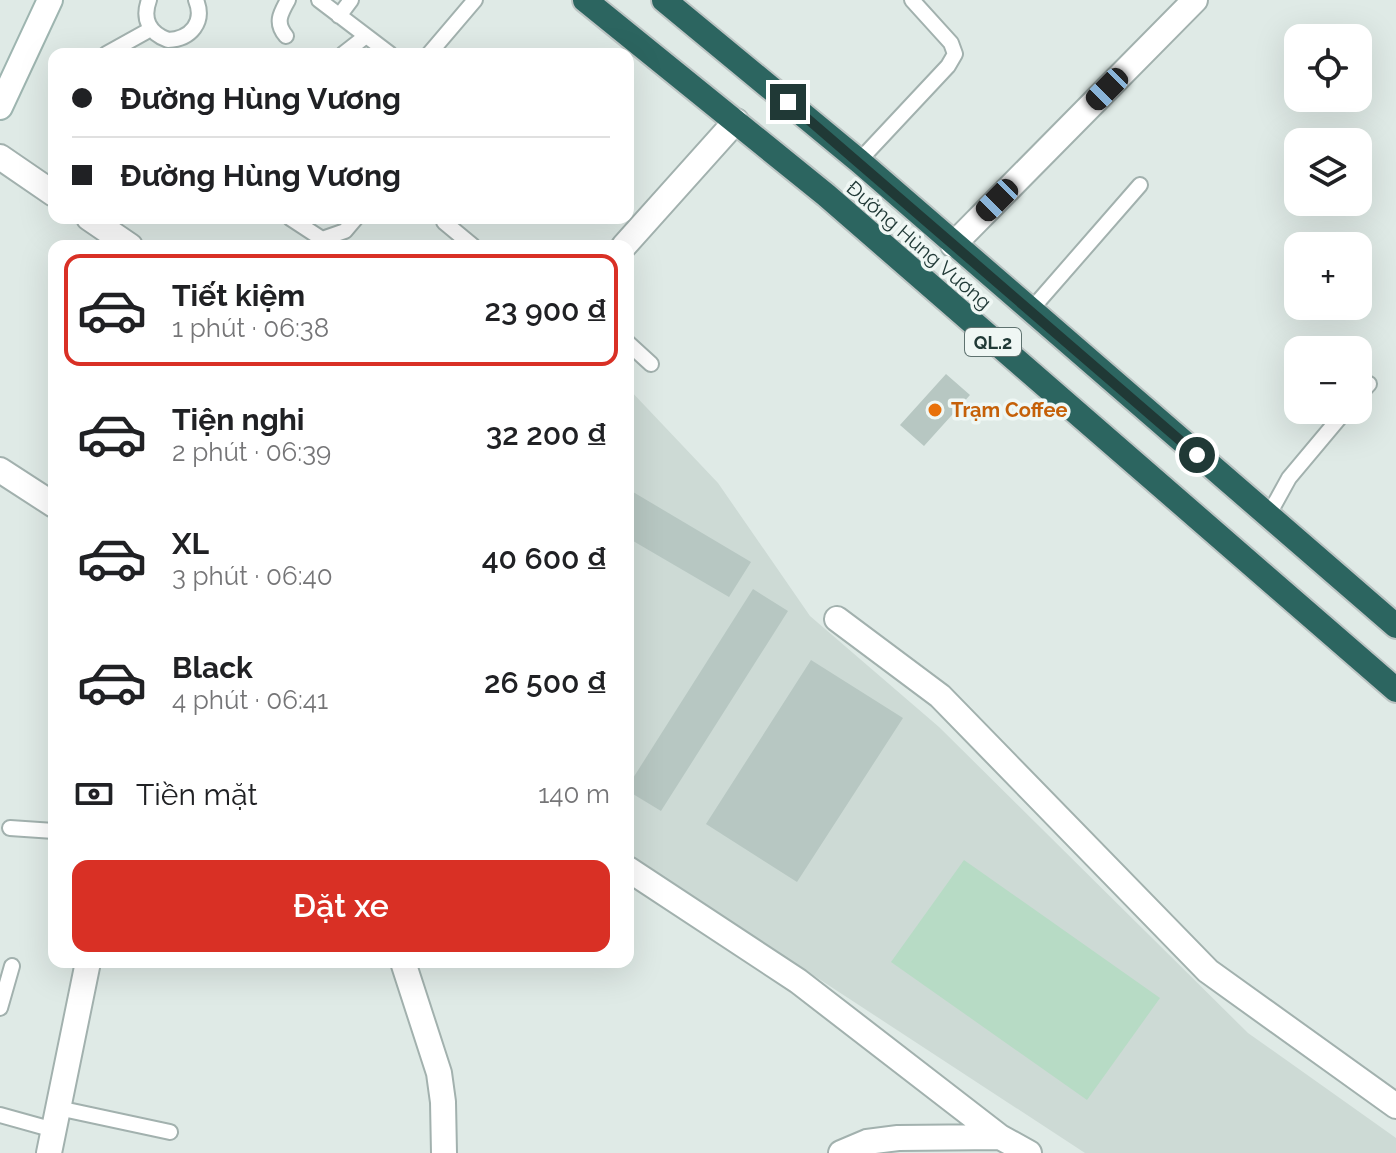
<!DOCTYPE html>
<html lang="vi">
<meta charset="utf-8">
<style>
:root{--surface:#fff;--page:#f2f2f2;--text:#202124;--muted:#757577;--line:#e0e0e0;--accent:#d93025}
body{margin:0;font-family:Raleway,sans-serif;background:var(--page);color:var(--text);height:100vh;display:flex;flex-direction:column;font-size:30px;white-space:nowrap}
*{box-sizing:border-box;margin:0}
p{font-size:26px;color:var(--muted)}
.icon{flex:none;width:44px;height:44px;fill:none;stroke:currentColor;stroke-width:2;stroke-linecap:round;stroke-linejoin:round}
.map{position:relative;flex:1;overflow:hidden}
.sheet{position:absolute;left:48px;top:240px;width:586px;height:728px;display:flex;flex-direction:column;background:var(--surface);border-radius:16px;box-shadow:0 8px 32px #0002}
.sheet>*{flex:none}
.top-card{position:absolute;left:48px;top:48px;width:586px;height:176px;border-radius:16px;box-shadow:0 8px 32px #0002;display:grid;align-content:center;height:176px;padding:0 24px;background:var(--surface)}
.tools{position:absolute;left:1284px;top:24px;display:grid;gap:16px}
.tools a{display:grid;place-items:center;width:88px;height:88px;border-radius:16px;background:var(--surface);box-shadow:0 8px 32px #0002;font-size:40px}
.end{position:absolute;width:36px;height:36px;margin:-18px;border:10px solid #203936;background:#fff;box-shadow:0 0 0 4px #fff}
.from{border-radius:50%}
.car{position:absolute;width:24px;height:48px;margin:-24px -12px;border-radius:10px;box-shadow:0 0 6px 2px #0007;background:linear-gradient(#222 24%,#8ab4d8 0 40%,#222 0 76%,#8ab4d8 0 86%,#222 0)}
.top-card b{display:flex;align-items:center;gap:28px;height:76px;font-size:30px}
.top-card b+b{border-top:2px solid var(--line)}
.top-card i{width:20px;height:20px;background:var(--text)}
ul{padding:14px 0 0;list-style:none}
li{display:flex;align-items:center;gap:24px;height:112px;margin:0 16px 12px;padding:0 8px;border:4px solid transparent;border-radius:16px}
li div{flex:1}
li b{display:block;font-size:30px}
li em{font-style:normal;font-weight:600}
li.on{border-color:var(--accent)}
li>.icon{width:72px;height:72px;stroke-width:1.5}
.pay{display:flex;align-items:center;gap:20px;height:88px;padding:0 24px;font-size:30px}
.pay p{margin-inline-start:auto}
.primary-button{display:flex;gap:16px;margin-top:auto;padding:16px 24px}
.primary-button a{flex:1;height:92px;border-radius:16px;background:var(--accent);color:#fff;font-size:32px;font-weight:600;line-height:92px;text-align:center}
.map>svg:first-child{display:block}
.built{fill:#cddad5}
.green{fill:#b7dbc5}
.building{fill:#b7c7c2}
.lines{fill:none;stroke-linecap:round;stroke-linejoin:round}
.lane-casing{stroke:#a2b1ae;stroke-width:18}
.street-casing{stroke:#a2b1ae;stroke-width:28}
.secondary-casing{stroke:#9eb5b0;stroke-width:28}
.highway-casing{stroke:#bcc4c3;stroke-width:28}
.lane{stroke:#fff;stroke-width:14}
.street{stroke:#fff;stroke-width:24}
.secondary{stroke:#fff;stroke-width:24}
.highway{stroke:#2c6560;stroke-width:24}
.route{stroke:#203936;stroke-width:10}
.food-dot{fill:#e8710a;stroke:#eff7f4;stroke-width:3}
.labels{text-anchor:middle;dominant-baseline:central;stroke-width:7;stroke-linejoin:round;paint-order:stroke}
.shield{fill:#eff7f4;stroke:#5e726f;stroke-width:2}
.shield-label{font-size:18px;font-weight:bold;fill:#203936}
.street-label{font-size:20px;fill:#203936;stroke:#eff7f4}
.food-label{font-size:20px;font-weight:bold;fill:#c56008;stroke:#eff7f4;text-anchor:start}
</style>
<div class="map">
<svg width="1396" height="1153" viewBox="0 0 1396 1153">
<rect width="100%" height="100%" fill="#dfeae6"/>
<path class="built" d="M628,388L718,483L810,616L939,727L1248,1033L1396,1138V1153H1085L628,854Z"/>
<path class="green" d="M964,860L1160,998L1087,1100L891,962Z"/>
<path class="building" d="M946,374L970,395L924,446L900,425Z
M628,489L751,562L729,597L628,538Z
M753,589L788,611L661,811L628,791V786Z
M811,660L903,718L797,882L706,824Z"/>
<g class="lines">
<g class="lane-casing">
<path id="lane" d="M149,0C142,19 149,33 168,40C191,39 205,22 196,0
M319,0L390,54
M339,16L351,0
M286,36C275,23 280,14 288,0
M106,54L151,29
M343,54L366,36
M429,54L475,0
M859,161L948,66L955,54L951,43L912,0
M290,218L322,239L345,231L356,218
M444,222L473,246
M1030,311L1140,185
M628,343L651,364
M1358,396L1369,384
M1268,516L1289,478L1346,410
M10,828L54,831
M0,1008L12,966
M58,1108L170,1132
M0,1115L54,1130"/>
</g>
<g class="street-casing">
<path id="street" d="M0,157L54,194
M89,218L130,246
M953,245L1195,0
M624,246L736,121
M0,470L54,505
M837,619L940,696L1208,971L1396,1106
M628,869L798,981L1000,1137
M403,962L439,1073L443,1102L444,1153
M49,1153L88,962
M841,1153L867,1142L898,1138L1000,1137L1029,1153"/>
</g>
<g class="secondary-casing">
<path id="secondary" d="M0,107L50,0"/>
</g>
<g class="highway-casing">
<path id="highway" d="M585,0L826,195L1396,690
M664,0L859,161L1396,626"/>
</g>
<use href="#lane" class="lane"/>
<use href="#street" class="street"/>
<use href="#secondary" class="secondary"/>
<use href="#highway" class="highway"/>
</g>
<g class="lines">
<path class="route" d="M788,102L1197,455"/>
</g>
<circle class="food-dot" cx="935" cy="410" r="8"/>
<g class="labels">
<rect class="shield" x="965" y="328" width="56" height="28" rx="6"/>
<g class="shield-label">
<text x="993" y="342">QL.2</text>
</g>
<g class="street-label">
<text transform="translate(919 245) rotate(41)">Đường Hùng Vương</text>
</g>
<g class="food-label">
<text x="951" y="410">Trạm Coffee</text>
</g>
</g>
</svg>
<div class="tools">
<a><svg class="icon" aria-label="locate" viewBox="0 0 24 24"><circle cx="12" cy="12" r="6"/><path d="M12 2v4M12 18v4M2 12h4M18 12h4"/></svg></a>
<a><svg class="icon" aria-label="layers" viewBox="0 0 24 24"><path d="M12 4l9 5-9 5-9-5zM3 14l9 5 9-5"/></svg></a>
<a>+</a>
<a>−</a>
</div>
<i class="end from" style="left:1197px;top:455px"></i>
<i class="end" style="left:788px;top:102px"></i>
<i class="car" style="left:1107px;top:89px;rotate:225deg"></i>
<i class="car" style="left:997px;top:200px;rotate:225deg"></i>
<div class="top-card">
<b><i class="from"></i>Đường Hùng Vương</b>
<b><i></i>Đường Hùng Vương</b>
</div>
<section class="sheet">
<ul>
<li class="on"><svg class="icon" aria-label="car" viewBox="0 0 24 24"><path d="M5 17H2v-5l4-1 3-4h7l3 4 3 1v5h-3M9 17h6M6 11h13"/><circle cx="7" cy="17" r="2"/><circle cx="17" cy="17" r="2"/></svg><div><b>Tiết kiệm</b><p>1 phút · 06:38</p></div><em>23 900 ₫</em></li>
<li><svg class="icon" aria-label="car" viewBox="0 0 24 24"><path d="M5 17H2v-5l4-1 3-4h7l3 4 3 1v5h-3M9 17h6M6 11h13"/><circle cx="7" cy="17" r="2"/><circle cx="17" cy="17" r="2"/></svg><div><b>Tiện nghi</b><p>2 phút · 06:39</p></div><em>32 200 ₫</em></li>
<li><svg class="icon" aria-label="car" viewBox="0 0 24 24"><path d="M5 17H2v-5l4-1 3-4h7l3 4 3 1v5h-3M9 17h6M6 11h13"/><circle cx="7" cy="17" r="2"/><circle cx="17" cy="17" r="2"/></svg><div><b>XL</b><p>3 phút · 06:40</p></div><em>40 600 ₫</em></li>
<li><svg class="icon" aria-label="car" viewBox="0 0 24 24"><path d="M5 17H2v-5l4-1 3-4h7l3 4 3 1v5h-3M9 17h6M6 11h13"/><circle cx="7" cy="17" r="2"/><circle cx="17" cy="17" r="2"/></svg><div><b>Black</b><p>4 phút · 06:41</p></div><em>26 500 ₫</em></li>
</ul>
<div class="pay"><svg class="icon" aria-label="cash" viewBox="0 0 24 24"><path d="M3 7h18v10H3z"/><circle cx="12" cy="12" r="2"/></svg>Tiền mặt<p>140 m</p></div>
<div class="primary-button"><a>Đặt xe</a></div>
</section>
</div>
